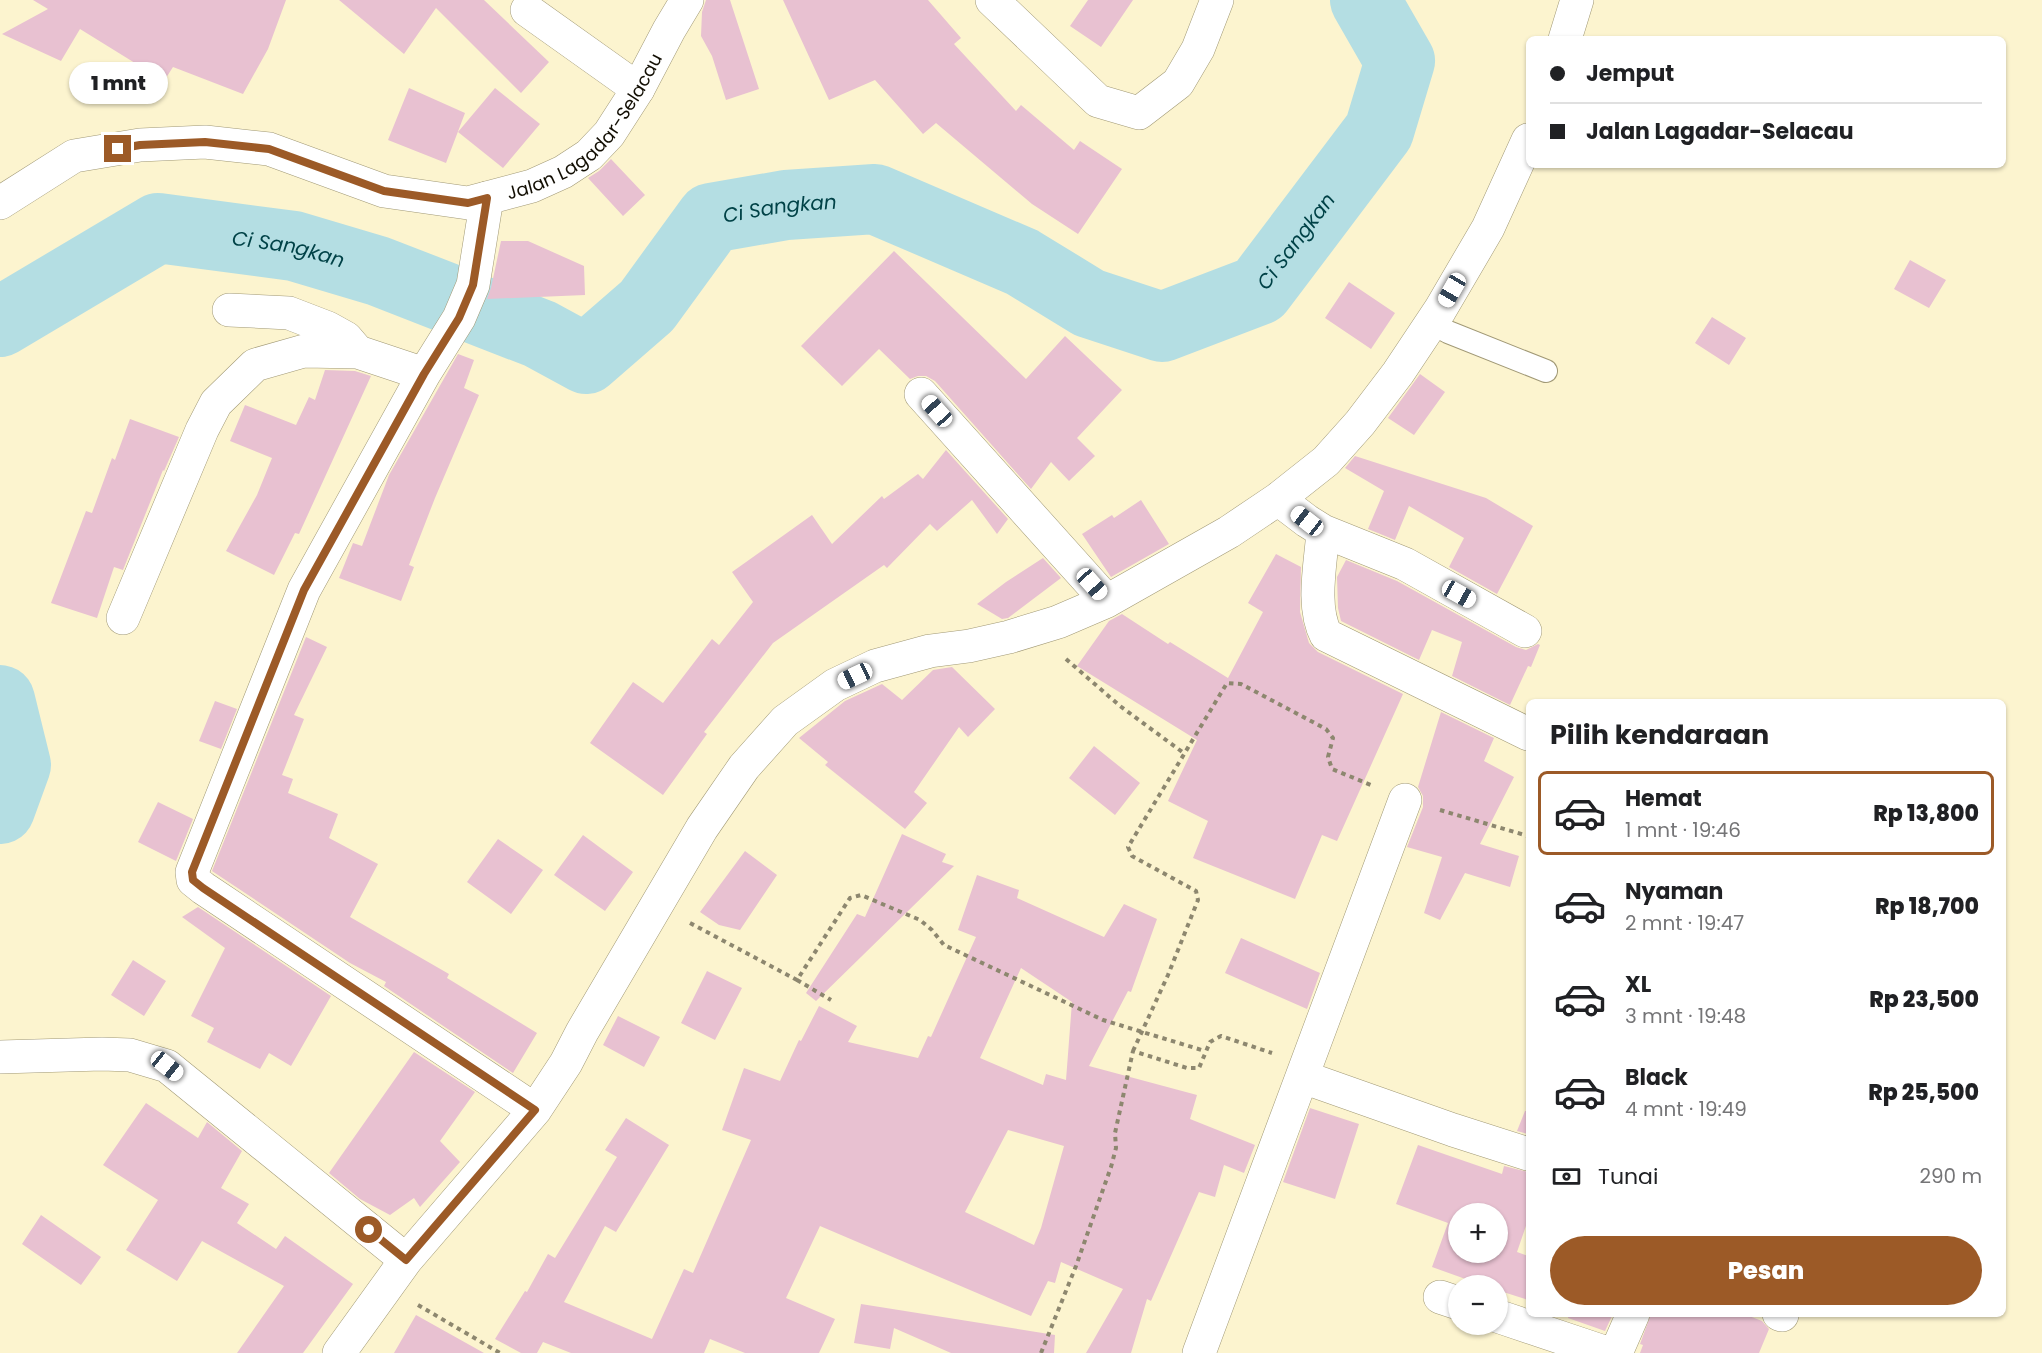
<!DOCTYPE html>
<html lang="id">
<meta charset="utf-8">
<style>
:root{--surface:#fff;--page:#f6f6f6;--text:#202124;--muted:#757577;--line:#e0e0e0;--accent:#9c5a27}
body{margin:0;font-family:Poppins,sans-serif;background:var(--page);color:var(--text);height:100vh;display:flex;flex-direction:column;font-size:22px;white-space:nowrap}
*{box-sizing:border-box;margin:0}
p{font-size:20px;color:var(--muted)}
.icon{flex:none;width:33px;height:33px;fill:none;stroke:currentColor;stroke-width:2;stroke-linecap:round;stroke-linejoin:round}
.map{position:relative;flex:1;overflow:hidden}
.sheet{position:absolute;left:1526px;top:699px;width:480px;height:618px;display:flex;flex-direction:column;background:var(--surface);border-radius:9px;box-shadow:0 2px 4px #0004}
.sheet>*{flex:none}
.hud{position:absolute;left:1526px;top:36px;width:480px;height:132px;border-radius:9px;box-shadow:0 2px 4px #0004;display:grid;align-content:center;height:132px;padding:0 24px;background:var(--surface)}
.controls{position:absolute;left:1448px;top:1203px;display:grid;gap:12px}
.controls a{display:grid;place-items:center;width:60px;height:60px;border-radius:50%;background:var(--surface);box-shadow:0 2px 4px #0004;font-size:30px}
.end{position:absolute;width:27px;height:27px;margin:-14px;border:8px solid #9c5a27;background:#fff;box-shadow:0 0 0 3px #fff}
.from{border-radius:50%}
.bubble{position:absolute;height:42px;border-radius:21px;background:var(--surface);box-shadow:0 2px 4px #0004;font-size:20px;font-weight:800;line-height:42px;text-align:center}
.car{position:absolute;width:18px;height:36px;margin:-18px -9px;border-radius:8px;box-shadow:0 0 4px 2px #0007;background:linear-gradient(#fff 24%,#345 0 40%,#fff 0 76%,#345 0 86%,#fff 0)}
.hud b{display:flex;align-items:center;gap:21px;height:57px;font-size:22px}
.hud b+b{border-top:2px solid var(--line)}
.hud i{width:15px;height:15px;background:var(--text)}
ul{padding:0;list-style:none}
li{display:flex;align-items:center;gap:18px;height:84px;margin:0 12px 9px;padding:0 12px;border:3px solid transparent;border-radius:9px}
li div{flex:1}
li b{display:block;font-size:22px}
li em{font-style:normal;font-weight:800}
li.selected{border-color:var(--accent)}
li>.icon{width:54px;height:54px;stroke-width:1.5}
h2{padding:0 24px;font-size:27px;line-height:72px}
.pay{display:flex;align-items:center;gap:15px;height:66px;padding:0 24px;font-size:22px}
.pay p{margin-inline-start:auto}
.cta{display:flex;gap:12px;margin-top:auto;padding:12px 24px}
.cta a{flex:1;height:69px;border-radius:36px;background:var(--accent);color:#fff;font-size:24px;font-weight:800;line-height:69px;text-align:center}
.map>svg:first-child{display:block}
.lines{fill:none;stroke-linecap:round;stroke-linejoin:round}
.river{stroke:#b4dee3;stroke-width:70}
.building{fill:#e8c1d1;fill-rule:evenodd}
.lane-casing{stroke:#a19976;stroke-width:24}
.street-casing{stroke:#a19976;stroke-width:34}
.secondary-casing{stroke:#a19976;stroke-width:34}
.path{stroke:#8d876f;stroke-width:4;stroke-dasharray:4.5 4.5;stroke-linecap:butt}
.lane{stroke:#fff;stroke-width:22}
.street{stroke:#fff;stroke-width:33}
.secondary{stroke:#fff;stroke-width:33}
.route{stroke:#9c5a27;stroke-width:8}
.labels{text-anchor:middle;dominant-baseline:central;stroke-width:5;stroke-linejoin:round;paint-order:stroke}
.street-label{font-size:18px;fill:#120e03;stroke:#fcf4cf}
.water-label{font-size:20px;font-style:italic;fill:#004247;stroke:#fcf4cf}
</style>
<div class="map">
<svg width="2042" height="1353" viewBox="0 0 2042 1353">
<rect width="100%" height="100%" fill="#fcf4cf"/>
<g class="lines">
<g class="river">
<path id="s1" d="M0,322L158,228L294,246L378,271L540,334L586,359L647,306L711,218L786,205L875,199L1022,262L1089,303L1162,327L1259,290L1379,131L1400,61L1365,0"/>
<path d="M0,700L16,765L0,809"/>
</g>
</g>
<path class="building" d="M33,0H286L268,49L243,94L173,67L164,81L80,29L61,61L2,34L48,9Z
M339,0H484L549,62L521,93L436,8L404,54Z
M706,0H730L759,89L726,100L712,56L701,36L702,12Z
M783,0H928L961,38L954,44L1016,111L1021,105L1074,150L1080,141L1122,169L1078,234L1032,204L936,123L923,134L875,80L829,100Z
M1088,0H1133L1101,47L1070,26Z
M409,88L465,113L446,163L388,140Z
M495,88L540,124L503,168L458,132Z
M611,159L645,195L623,216L588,178L599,171Z
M501,241H528L584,266L585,295L487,299L491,288Z
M894,251L1026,379L1065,336L1122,390L1077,438L1095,456L1069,481L1051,462L1031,489L935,381L926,376H918L910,379L879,349L842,386L801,346Z
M1910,260L1946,280L1929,308L1894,289Z
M1349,282L1395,313L1371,349L1325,318Z
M1712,317L1746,338L1729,365L1695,343Z
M458,354L474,360L464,388L479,395L435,498L409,565L414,567L401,601L339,578L353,543L362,546L389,475Z
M325,370L355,371L371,376L299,534L295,533L274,575L226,551L257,495L272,458L230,441L245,405L296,425L309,397L315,400Z
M1420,374L1445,392L1414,435L1388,418Z
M130,419L179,437L164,471L163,470L123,570L114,567L97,618L51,603L86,511L92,513L112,458L115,460Z
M946,450L1008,519L997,534L972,500L937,531L930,524L887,568L884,565L773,643L704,732L707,734L663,795L590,743L633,682L663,703L712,639L719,645L753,602L732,572L812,515L832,544L882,496L884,499L918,474L923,479Z
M1355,456L1486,498L1533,526L1497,594L1449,567L1464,538L1409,506L1395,540L1368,529L1384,491L1345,468Z
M1141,500L1169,544L1111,577L1082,534L1112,515L1114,518Z
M1276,554L1301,567L1300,612L1309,643L1318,652L1403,694L1337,841L1322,835L1295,899L1193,858L1208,821L1168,801L1197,740L1077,666L1109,621L1122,614L1168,644L1170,642L1228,678L1263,612L1248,603Z
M1043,558L1061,578L1008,618L1002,619L977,604L1006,582Z
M1346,560L1397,581L1516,647L1526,650L1538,644L1540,645L1531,667L1528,666L1510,705L1452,676L1462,642L1432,630L1419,660L1341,621L1338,608L1337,577Z
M306,637L327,647L294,715L304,719L282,775L293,779L288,793L338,814L329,838L378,864L350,917L449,974L447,978L537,1033L513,1073L384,986L386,982L350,963L212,871Z
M952,667L995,709L968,737L959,727L914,792L927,803L905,829L825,765L828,762L799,738L845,701L882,684L902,700L933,670Z
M215,701L237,709L221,749L199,741Z
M1441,712L1494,738L1484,761L1514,777L1480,844L1519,856L1510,887L1465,873L1440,920L1424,913L1442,857L1407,847L1423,807V796L1418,787Z
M1094,746L1140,783L1115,815L1069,778Z
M158,802L193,819L176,861L138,842Z
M902,834L946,854L942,862L954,866L816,1001L806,993L857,914L865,917Z
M583,835L633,872L605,911L554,875Z
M498,839L543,870L511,914L467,882Z
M745,851L777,875L740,930L719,925L700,912Z
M977,875L1019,890L1017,898L1104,937L1124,904L1157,919L1131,992L1128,991L1089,1066L1197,1095L1190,1119L1255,1145L1244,1173L1224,1165L1215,1197L1199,1192L1151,1301L1147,1299L1131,1353H1086L1123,1289L1061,1262L1055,1283L1048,1281L1031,1316L820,1226L786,1298L835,1319L819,1353H745L710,1339L704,1353H571L543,1342L537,1353H521L495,1339L525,1291L527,1292L548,1254L555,1258L617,1157L605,1150L626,1118L669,1145L616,1232L605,1226L564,1302L652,1339L684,1269L693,1273L751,1140L722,1130L744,1068L780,1081L799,1040L801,1041L819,1006L857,1026L848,1042L918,1058L928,1036L931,1037L976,937L958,930ZM1021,968L1072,1002L1066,1080L1046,1074L1043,1085L980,1058ZM1008,1130L1064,1146L1041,1228L1034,1245L965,1212Z
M198,907L331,996L291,1066L269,1053L260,1069L207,1042L214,1028L191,1016L225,948L182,917Z
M1241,938L1320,973L1307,1009L1225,973Z
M133,960L166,981L144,1016L111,995Z
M707,971L742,988L715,1040L681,1023Z
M618,1016L660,1037L644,1067L603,1045Z
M414,1052L475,1092L440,1141L460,1162L420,1207L414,1198L390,1215L360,1199L329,1173Z
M146,1103L198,1138L207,1122L242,1151L221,1188L249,1204L237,1223L276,1249L285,1236L353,1284L303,1353H237L284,1286L202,1241L177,1281L126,1250L158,1200L103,1165Z
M1310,1108L1359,1124L1335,1199L1283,1182Z
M1525,1111H1528V1134L1517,1131Z
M1418,1145L1502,1174L1504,1166L1528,1172V1220L1517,1252L1528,1256V1300L1497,1290V1286H1485L1432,1267L1448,1223L1396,1204ZM1458,1214H1497V1252H1458Z
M41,1215L101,1257L81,1285L22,1244Z
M861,1304L1055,1335L1054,1353H951L894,1328L890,1349L854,1343Z
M1569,1314H1613L1605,1331L1568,1318Z
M1651,1314H1744L1762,1321L1769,1329L1759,1353H1640L1643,1345L1640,1344Z
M416,1315L484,1353H394Z"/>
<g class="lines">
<g class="lane-casing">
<path id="lane" d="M1431,323L1448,332L1546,371"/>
</g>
<g class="street-casing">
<path id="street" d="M527,10L638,89
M1565,39L1577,0
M487,198L473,285L459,318L424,374L304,590L192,872L193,880L203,888L535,1110
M229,310L289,313L328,328L346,338L358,352
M921,394L1107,601
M1278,499L1307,521L1323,531L1405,564L1525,631
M1323,531C1321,562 1311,606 1326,635L1528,734
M123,618L202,430L216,403L255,365L304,351L358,352L424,374
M0,1057L102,1054L130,1055L167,1066L406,1260
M1303,1077L1453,1130L1528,1154
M1440,1297L1458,1303
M1779,1314L1782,1315
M1497,1316L1607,1353
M339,1353L406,1260L535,1110L566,1063L582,1032L702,828L744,767L785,721L835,685L875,666L930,651L969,646L1009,637L1058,622L1107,601L1229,532L1278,499L1326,461L1360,423L1398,373L1440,310L1488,228L1528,140
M1199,1353L1405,800
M1616,1353L1633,1314"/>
</g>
<g class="secondary-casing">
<g id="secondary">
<path d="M992,0L1098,101L1139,113L1178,83L1198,49L1217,0"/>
<path id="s2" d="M0,203L74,156L140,145L205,142L269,149L384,191L468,203L532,186L563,172L589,155L609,134L638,89L669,30L687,0"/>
</g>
</g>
<path class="path" d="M1066,659L1120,706L1185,754
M1440,810L1528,836
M690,923L797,980L850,898L861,895L920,920L932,930L944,945L1103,1020L1205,1051
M797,980L831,1000
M1133,1051L1168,975L1198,900L1196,891L1132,856L1128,847L1227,683L1241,684L1326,729L1333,738L1328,757L1332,769L1371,785
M418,1305L500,1353
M1041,1353L1076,1266L1111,1167L1116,1148L1115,1133L1133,1051L1187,1068H1199L1210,1042L1221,1036L1272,1053"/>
<use href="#lane" class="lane"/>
<use href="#street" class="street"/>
<use href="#secondary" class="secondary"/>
</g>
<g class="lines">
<path class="route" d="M118,149L140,145L205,142L269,149L384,191L468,203L487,198L473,285L459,318L424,374L304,590L192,872L193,880L203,888L535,1110L406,1260L369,1230"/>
</g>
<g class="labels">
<g class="street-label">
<text stroke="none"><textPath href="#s2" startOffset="638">Jalan Lagadar-Selacau</textPath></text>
</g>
<g class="water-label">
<text stroke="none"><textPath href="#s1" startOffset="894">Ci Sangkan</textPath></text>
<text stroke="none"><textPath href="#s1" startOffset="1470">Ci Sangkan</textPath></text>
<text stroke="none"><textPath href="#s1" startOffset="316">Ci Sangkan</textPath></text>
</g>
</g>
</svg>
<div class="controls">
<a>+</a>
<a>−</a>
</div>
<i class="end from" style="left:369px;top:1230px"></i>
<i class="end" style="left:118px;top:149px"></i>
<div class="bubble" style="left:69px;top:62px;width:99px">1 mnt</div>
<i class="car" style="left:1452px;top:290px;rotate:210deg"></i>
<i class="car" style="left:937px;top:411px;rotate:318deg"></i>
<i class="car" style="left:1307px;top:521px;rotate:308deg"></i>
<i class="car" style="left:1092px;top:584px;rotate:138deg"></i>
<i class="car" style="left:1459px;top:594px;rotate:119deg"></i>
<i class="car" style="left:855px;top:676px;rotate:245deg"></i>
<i class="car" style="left:167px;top:1066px;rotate:129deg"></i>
<div class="hud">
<b><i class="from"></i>Jemput</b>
<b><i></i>Jalan Lagadar-Selacau</b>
</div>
<section class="sheet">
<h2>Pilih kendaraan</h2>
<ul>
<li class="selected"><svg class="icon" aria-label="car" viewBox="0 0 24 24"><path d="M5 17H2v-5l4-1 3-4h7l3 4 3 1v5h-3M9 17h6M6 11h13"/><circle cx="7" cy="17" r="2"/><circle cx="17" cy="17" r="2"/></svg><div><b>Hemat</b><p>1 mnt · 19:46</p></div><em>Rp 13,800</em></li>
<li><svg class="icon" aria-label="car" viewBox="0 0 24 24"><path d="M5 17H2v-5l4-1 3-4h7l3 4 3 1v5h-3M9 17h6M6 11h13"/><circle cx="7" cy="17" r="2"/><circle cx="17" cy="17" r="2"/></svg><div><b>Nyaman</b><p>2 mnt · 19:47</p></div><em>Rp 18,700</em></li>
<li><svg class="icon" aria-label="car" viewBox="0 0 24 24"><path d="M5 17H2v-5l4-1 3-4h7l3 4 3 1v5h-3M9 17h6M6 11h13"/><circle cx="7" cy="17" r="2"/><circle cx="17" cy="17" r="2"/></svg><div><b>XL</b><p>3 mnt · 19:48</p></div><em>Rp 23,500</em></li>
<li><svg class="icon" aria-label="car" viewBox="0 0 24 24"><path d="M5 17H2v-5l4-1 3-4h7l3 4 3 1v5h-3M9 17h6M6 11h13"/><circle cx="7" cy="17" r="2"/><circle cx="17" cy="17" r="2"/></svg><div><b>Black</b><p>4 mnt · 19:49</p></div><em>Rp 25,500</em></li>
</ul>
<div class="pay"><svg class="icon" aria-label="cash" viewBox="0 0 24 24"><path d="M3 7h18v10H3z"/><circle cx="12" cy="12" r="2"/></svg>Tunai<p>290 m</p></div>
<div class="cta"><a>Pesan</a></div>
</section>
</div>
